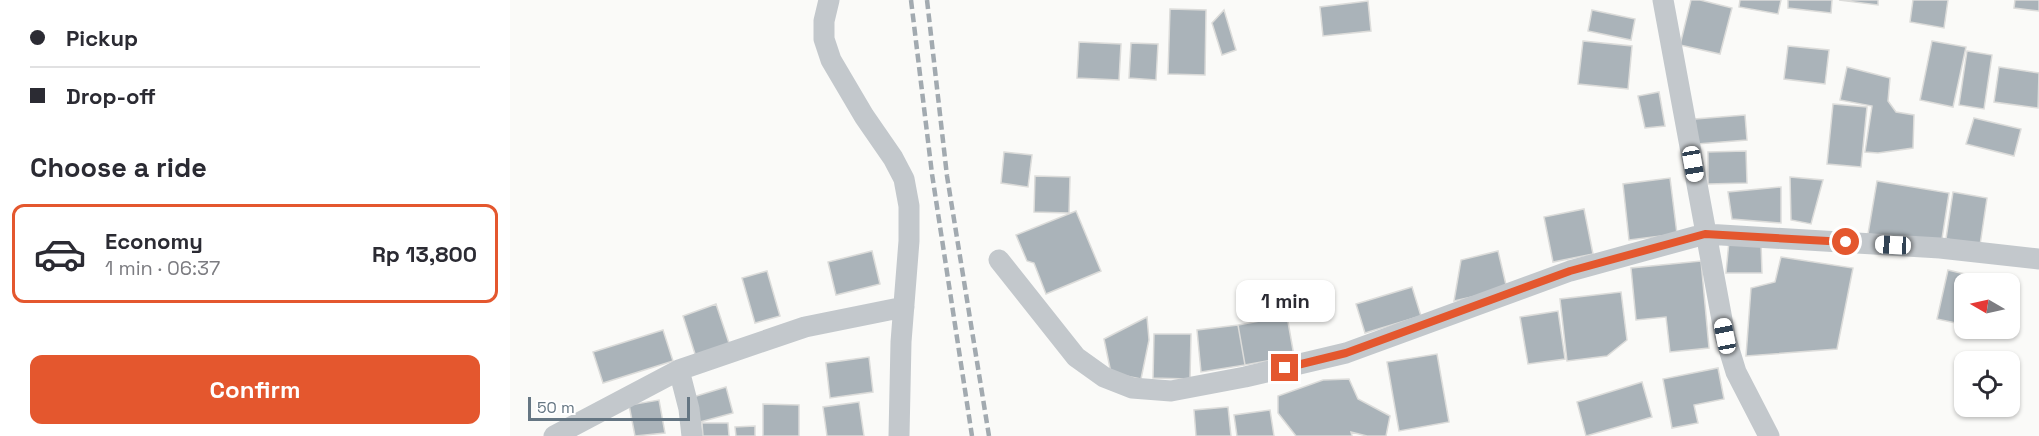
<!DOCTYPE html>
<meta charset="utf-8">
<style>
:root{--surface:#fff;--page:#f7f7f7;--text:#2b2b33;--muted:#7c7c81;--line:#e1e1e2;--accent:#e4572e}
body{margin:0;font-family:"Space Grotesk",sans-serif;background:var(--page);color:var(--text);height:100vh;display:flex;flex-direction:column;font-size:22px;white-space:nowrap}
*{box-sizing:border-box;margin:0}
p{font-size:20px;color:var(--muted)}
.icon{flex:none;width:33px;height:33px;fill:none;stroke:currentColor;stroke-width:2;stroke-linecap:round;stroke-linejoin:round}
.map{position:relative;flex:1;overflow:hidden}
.drawer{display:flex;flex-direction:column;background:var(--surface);width:510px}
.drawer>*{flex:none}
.guide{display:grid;align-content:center;height:132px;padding:0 30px;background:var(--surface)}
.needle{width:39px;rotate:279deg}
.fabs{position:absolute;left:1444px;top:273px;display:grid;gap:12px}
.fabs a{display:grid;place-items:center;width:66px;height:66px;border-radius:12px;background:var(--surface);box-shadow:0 2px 4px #0004;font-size:30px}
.scale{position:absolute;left:18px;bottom:15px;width:162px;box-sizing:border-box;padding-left:6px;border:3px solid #657683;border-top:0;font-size:16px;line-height:21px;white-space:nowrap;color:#657683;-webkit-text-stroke:4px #fff;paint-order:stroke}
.end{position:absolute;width:27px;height:27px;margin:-14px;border:8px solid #e4572e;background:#fff;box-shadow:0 0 0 3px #fff}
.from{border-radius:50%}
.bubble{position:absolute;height:42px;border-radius:12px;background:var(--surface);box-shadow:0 2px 4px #0004;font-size:20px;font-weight:700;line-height:42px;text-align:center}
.car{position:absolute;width:18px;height:36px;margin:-18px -9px;border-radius:8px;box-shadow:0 0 4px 2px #0007;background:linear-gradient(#fff 24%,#345 0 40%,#fff 0 76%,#345 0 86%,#fff 0)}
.guide b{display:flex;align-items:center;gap:21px;height:57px;font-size:22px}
.guide b+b{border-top:2px solid var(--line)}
.guide i{width:15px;height:15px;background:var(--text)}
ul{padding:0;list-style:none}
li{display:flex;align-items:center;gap:18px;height:99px;margin:0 12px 9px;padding:0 18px;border:3px solid transparent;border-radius:12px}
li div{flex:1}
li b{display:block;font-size:22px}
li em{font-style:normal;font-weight:700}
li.active{border-color:var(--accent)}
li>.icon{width:54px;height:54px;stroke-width:1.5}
h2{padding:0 30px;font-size:27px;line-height:72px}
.cta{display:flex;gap:12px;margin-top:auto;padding:12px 30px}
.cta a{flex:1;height:69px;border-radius:12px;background:var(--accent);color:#fff;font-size:24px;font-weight:700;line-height:69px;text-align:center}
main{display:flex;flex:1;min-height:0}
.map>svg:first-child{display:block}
.building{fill:#aab3b9;stroke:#dcdcda;stroke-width:1.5}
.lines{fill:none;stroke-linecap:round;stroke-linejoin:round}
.street{stroke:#c3c8cc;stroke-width:21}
.rail{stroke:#a2aab0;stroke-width:4.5;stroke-dasharray:9 4.5;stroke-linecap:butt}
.route{stroke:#e4572e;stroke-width:8}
</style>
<main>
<section class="drawer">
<div class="guide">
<b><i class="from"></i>Pickup</b>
<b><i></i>Drop-off</b>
</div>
<h2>Choose a ride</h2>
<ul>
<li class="active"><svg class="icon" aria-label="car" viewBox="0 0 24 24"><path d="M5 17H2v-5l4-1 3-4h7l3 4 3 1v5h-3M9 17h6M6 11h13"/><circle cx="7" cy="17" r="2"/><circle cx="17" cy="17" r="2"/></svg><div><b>Economy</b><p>1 min · 06:37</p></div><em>Rp 13,800</em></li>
</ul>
<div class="cta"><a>Confirm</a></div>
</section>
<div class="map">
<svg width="1529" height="436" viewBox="0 0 1529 436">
<rect width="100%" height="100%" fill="#fafaf8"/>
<path class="building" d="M1181,0H1190L1222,8L1210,54L1170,45Z
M1230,0H1271L1268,14L1229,7Z
M1278,0H1322L1321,13L1278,8Z
M1329,0H1368V5Z
M1403,0H1438L1434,28L1400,22Z
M1505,0H1529V11L1504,8Z
M858,1L861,31L813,36L810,7Z
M660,9L696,10L695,75L658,74Z
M714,10L726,50L712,55L702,23Z
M1082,10L1125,19L1121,40L1078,31Z
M1073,41L1122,46L1118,89L1068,84Z
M1422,41L1456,47L1443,107L1410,100Z
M569,42L611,44L609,80L567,78Z
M621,43L648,44L646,80L619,78Z
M1278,46L1319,50L1315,84L1274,79Z
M1457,51L1482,55L1474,109L1449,105Z
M1337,67L1380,78L1378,101L1386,112L1404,115L1403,148L1368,153L1355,152L1362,106L1330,100Z
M1489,67L1529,73L1528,108L1484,102Z
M1149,92L1155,126L1135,128L1128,96Z
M1323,104L1357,107L1351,167L1317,164Z
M1235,115L1237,140L1187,144L1185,119Z
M1464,118L1511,129L1504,156L1456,144Z
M1236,151L1237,183L1198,184V152Z
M494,152L522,155L518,187L491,183Z
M525,176L560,177L559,213L524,212Z
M1280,177L1313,180L1301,224L1281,220Z
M1160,178L1167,234L1119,240L1113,184Z
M1367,181L1439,193L1431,245L1358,234Z
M1271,187V223L1222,219L1218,192Z
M1443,192L1477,198L1470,245L1436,239Z
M1074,209L1083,254L1043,262L1034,217Z
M566,211L591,271L536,294L524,263L517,261L506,235Z
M1219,241L1251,243L1252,273H1216Z
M362,251L370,284L326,295L318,262Z
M988,251L997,289L944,301L951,260Z
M1271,257L1343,268L1327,349L1236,356L1241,288L1265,282Z
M1191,261L1199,348L1160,352L1156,317L1126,320L1121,268Z
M1438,270L1497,284H1455V325L1427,319Z
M257,271L270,316L245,323L232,278Z
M1500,284L1508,286L1500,320Z
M902,287L911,316L855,333L846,304Z
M1111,292L1117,340L1097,356L1057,361L1050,299Z
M206,304L220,346L186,357L173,316Z
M1048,311L1055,359L1018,364L1010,317Z
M777,316L784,356L735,365L728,325Z
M637,317L639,340L631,379L601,373L594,339Z
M728,325L735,365L691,372L687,330Z
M153,330L163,361L93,383L83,352Z
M644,334H681L680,379L643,378Z
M927,354L939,422L889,431L877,362Z
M359,357L363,392L320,398L316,363Z
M1208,368L1214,399L1184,405L1188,423L1162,428L1153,379Z
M839,379L848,399L880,416L876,436H857L841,432L842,436H786L768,413V396L813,380Z
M1132,382L1142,417L1076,436L1067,402Z
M216,387L223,413L190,422L183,397Z
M149,400L155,433L125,436L119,405Z
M349,402L354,436H317L313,407Z
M253,404L289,405V436H253Z
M718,407L721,436H686L684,410Z
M760,410L764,436H727L724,415Z
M192,423H218L219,436H193Z
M245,426V436H226L225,427Z"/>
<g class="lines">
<path class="street" d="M319,0L314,21V39L321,60L354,116L383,158L394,179L399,206V241L391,342L389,436
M1153,0L1215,336L1226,372L1259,436
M489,260L566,357L594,377L622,388L661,391L735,377L836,353L1060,271L1195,234L1430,248L1529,259
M169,370L179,409L182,436
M44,436L169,370L295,327L394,307"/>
<path class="rail" d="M401,0L422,174L462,436
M417,0L437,176L479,436"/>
</g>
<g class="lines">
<path class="route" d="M775,368L836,353L1060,271L1195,234L1336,242"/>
</g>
</svg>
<div class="fabs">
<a><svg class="needle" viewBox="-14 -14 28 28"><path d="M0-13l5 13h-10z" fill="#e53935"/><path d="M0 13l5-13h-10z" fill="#7c7c81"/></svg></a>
<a><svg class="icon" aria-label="locate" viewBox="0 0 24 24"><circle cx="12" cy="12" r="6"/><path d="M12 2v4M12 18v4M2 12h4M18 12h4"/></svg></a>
</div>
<div class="scale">50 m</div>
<i class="end from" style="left:1336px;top:242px"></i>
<i class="end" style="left:775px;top:368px"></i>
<div class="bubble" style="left:726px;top:280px;width:99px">1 min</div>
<i class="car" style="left:1183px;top:164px;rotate:170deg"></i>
<i class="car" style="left:1383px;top:245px;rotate:273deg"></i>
<i class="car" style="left:1215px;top:336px;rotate:349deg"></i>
</div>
</main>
